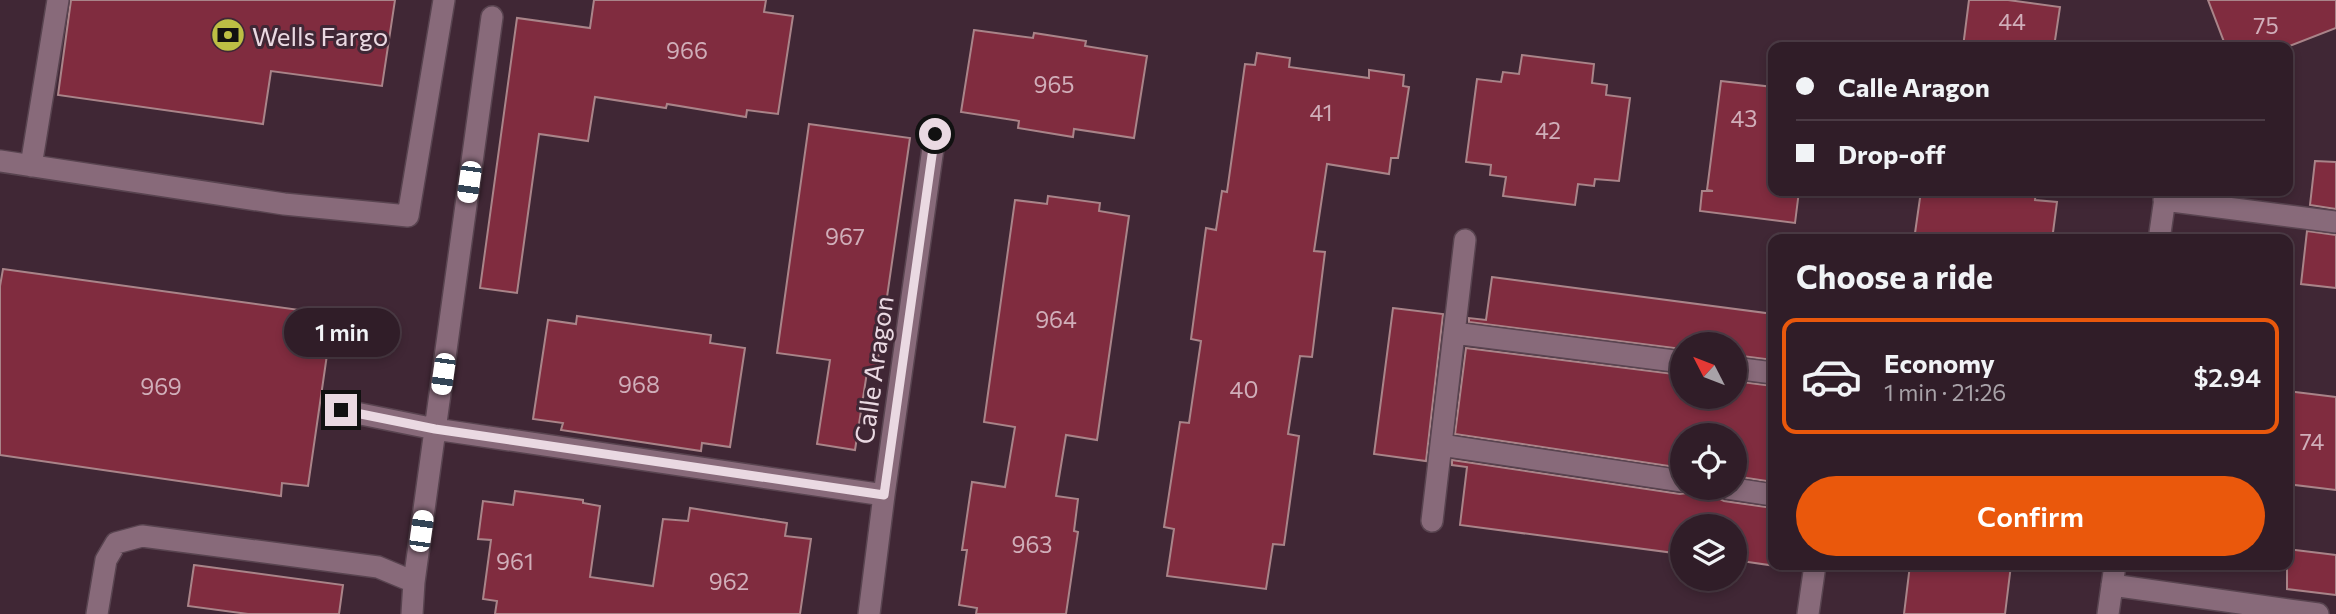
<!DOCTYPE html>
<meta charset="utf-8">
<style>
:root{--surface:#301d28;--page:#3c2a34;--text:#f1f3f6;--muted:#a8a2a8;--line:#4b3b45;--accent:#ea580c}
body{margin:0;font-family:Commissioner,sans-serif;background:var(--page);color:var(--text);height:100vh;display:flex;flex-direction:column;font-size:26px;white-space:nowrap}
*{box-sizing:border-box;margin:0}
p{font-size:23px;color:var(--muted)}
.icon{flex:none;width:38px;height:38px;fill:none;stroke:currentColor;stroke-width:2;stroke-linecap:round;stroke-linejoin:round}
.map{position:relative;flex:1;overflow:hidden}
.panel{position:absolute;left:1768px;top:234px;width:525px;height:336px;display:flex;flex-direction:column;background:var(--surface);border-radius:14px;box-shadow:0 4px 10px #0003,0 0 0 2px var(--line)}
.panel>*{flex:none}
.hud{position:absolute;left:1768px;top:42px;width:525px;height:154px;border-radius:14px;box-shadow:0 4px 10px #0003,0 0 0 2px var(--line);display:grid;align-content:center;height:154px;padding:0 28px;background:var(--surface)}
.needle{width:46px;rotate:312deg}
.controls{position:absolute;left:1670px;top:332px;display:grid;gap:14px}
.controls a{display:grid;place-items:center;width:77px;height:77px;border-radius:50%;background:var(--surface);box-shadow:0 4px 10px #0003,0 0 0 2px var(--line);font-size:35px}
.end{position:absolute;width:32px;height:32px;margin:-16px;border:9px solid #ead9e2;background:#111;box-shadow:0 0 0 4px #111}
.from{border-radius:50%}
.bubble{position:absolute;height:49px;border-radius:24px;background:var(--surface);box-shadow:0 4px 10px #0003,0 0 0 2px var(--line);font-size:23px;font-weight:600;line-height:49px;text-align:center}
.car{position:absolute;width:21px;height:42px;margin:-21px -10px;border-radius:9px;box-shadow:0 0 5px 2px #0007;background:linear-gradient(#fff 24%,#345 0 40%,#fff 0 76%,#345 0 86%,#fff 0)}
.hud b{display:flex;align-items:center;gap:24px;height:66px;font-size:26px}
.hud b+b{border-top:2px solid var(--line)}
.hud i{width:18px;height:18px;background:var(--text)}
ul{padding:0;list-style:none}
li{display:flex;align-items:center;gap:21px;height:116px;margin:0 14px 10px;padding:0 14px;border:4px solid transparent;border-radius:14px}
li div{flex:1}
li b{display:block;font-size:26px}
li em{font-style:normal;font-weight:600}
li.selected{border-color:var(--accent)}
li>.icon{width:63px;height:63px;stroke-width:1.5}
h2{padding:0 28px;font-size:32px;line-height:84px}
.action{display:flex;gap:14px;margin-top:auto;padding:14px 28px}
.action a{flex:1;height:80px;border-radius:42px;background:var(--accent);color:#fff;font-size:28px;font-weight:600;line-height:80px;text-align:center}
.map>svg:first-child{display:block}
.building{fill:#802c3f;stroke:#a98489;stroke-width:2}
.lines{fill:none;stroke-linecap:round;stroke-linejoin:round}
.minor-casing{stroke:#594450;stroke-width:24}
.minor{stroke:#886a7a;stroke-width:21}
.route{stroke:#ead9e2;stroke-width:9}
.labels{text-anchor:middle;dominant-baseline:central;stroke-width:6;stroke-linejoin:round;paint-order:stroke}
.number-label{font-size:23px;fill:#d0aeb9}
.poi-label{font-size:26px;fill:#ead9e2;stroke:#402735;text-anchor:start}
.street-label{font-size:26px;fill:#ead9e2;stroke:#402735}
</style>
<div class="map">
<svg width="2336" height="614" viewBox="0 0 2336 614">
<rect width="100%" height="100%" fill="#402735"/>
<path class="building" d="M71,0H395L382,86L271,71L263,124L58,95Z
M594,0H766L764,12L793,16L778,114L747,110L746,117L667,104L666,108L595,97L588,141L539,134L517,293L480,288L517,18L590,28Z
M1969,0H2008L2060,7L2054,47H1963Z
M2208,0H2336V28L2287,47H2226Z
M974,30L1033,38L1034,33L1086,41L1085,46L1147,56L1134,138L1074,129L1073,137L1018,128L1019,121L961,112Z
M1257,53L1290,58L1289,67L1369,78V70L1404,75L1403,86L1409,87L1398,158H1391L1389,174L1327,164L1314,251L1325,252L1312,357L1300,356L1288,434L1299,436L1284,545L1273,544L1266,589L1167,576L1174,529L1164,527L1180,422L1189,423L1201,341L1191,339L1206,228L1216,230L1222,191L1227,192L1245,64L1255,65Z
M1522,55L1594,64L1592,83L1607,85L1606,95L1630,98L1619,181L1595,179L1594,186L1578,184L1575,205L1503,196L1506,177L1490,175L1491,165L1466,162L1477,79L1501,82L1503,72L1519,74Z
M1721,81L1773,87V191H1799L1795,223L1700,211L1702,191H1713L1707,190Z
M809,124L910,138L876,373L867,372L855,450L817,444L830,360L777,353Z
M2315,161L2336,162V209L2310,205Z
M1921,191H2036L2035,200L2057,202L2052,240H1914Z
M1048,196L1100,203L1099,211L1129,216L1097,440L1066,435L1056,496L1078,499L1074,531L1078,532L1066,614H976L977,608L959,605L967,550H962L972,482L1005,487L1015,427L984,422L1015,200L1047,204Z
M2307,231L2336,235V288L2301,284Z
M3,269L307,311L305,323L331,327L308,486L282,483L281,496L0,455V286Z
M1492,277L1773,314V360L1734,355V345H1682V349L1469,322V318L1486,320Z
M1393,308L1443,314L1426,461L1374,454Z
M577,316L711,335L710,343L745,348L730,447L702,443L701,451L561,430L563,423L533,419L548,320L576,324Z
M1466,348L1682,375V397H1734V381L1773,386V482L1734,476V436H1682V468L1455,434Z
M2287,391L2336,397V490L2287,484Z
M1452,460L1680,494L1687,493L1693,488H1714L1718,498L1724,501L1773,508V536L1769,565L1734,560V527H1682V554L1460,525L1467,467L1452,465Z
M515,491L583,500V503L600,506L590,577L653,586L663,519L688,521L690,508L787,523L785,536L811,539L800,614H495L497,601L483,599L491,540L478,539L483,501L513,505Z
M2287,549L2336,555V595L2287,589Z
M194,565L343,585L339,614H248L188,606Z
M1910,565H2011L2005,614H1904Z"/>
<g class="lines">
<g class="minor-casing">
<path id="minor" d="M0,161L284,204L408,216L444,0
M31,166L58,0
M2164,200L2336,222
M2159,240L2166,191
M1454,333L1682,362
M1734,368L1773,373
M341,410L435,429L884,495
M1441,445L1682,481
M1727,488L1773,495
M1432,521L1465,240
M2112,585L2318,614
M97,614L106,560L116,543L142,536L378,567L414,582
M412,614L414,582L492,17
M869,614L884,495L935,134
M1808,614L1815,565
M2108,614L2115,565"/>
</g>
<use href="#minor" class="minor"/>
</g>
<g class="lines">
<path class="route" d="M341,410L435,429L884,495L935,134"/>
</g>
<defs>
<g id="bank-disc" transform="scale(1.75)"><circle r="9.5" fill="#bcbf44" stroke="#402735"/><path d="M-6-4H6V4H-6ZM0-2.3a2.3 2.3 0 1 0 0 4.6a2.3 2.3 0 1 0 0-4.6Z" fill="#111"/></g>
</defs>
<g fill-rule="evenodd">
<use href="#bank-disc" x="228" y="35"/>
</g>
<g class="labels">
<g class="number-label">
<text x="2012" y="21">44</text>
<text x="2266" y="25">75</text>
<text x="687" y="50">966</text>
<text x="1054" y="84">965</text>
<text x="1321" y="112">41</text>
<text x="1744" y="118">43</text>
<text x="1548" y="130">42</text>
<text x="845" y="236">967</text>
<text x="1056" y="319">964</text>
<text x="639" y="384">968</text>
<text x="161" y="386">969</text>
<text x="1244" y="389">40</text>
<text x="2312" y="441">74</text>
<text x="1032" y="544">963</text>
<text x="515" y="561">961</text>
<text x="729" y="581">962</text>
</g>
<g class="poi-label">
<text x="252" y="35">Wells Fargo</text>
</g>
<g class="street-label">
<text transform="translate(873 370) rotate(-82)">Calle Aragon</text>
</g>
</g>
</svg>
<div class="controls">
<a><svg class="needle" viewBox="-14 -14 28 28"><path d="M0-13l5 13h-10z" fill="#e53935"/><path d="M0 13l5-13h-10z" fill="#a8a2a8"/></svg></a>
<a><svg class="icon" aria-label="locate" viewBox="0 0 24 24"><circle cx="12" cy="12" r="6"/><path d="M12 2v4M12 18v4M2 12h4M18 12h4"/></svg></a>
<a><svg class="icon" aria-label="layers" viewBox="0 0 24 24"><path d="M12 4l9 5-9 5-9-5zM3 14l9 5 9-5"/></svg></a>
</div>
<i class="end from" style="left:935px;top:134px"></i>
<i class="end" style="left:341px;top:410px"></i>
<div class="bubble" style="left:284px;top:308px;width:116px">1 min</div>
<i class="car" style="left:469px;top:182px;rotate:188deg"></i>
<i class="car" style="left:443px;top:374px;rotate:188deg"></i>
<i class="car" style="left:421px;top:531px;rotate:8deg"></i>
<div class="hud">
<b><i class="from"></i>Calle Aragon</b>
<b><i></i>Drop-off</b>
</div>
<section class="panel">
<h2>Choose a ride</h2>
<ul>
<li class="selected"><svg class="icon" aria-label="car" viewBox="0 0 24 24"><path d="M5 17H2v-5l4-1 3-4h7l3 4 3 1v5h-3M9 17h6M6 11h13"/><circle cx="7" cy="17" r="2"/><circle cx="17" cy="17" r="2"/></svg><div><b>Economy</b><p>1 min · 21:26</p></div><em>$2.94</em></li>
</ul>
<div class="action"><a>Confirm</a></div>
</section>
</div>
